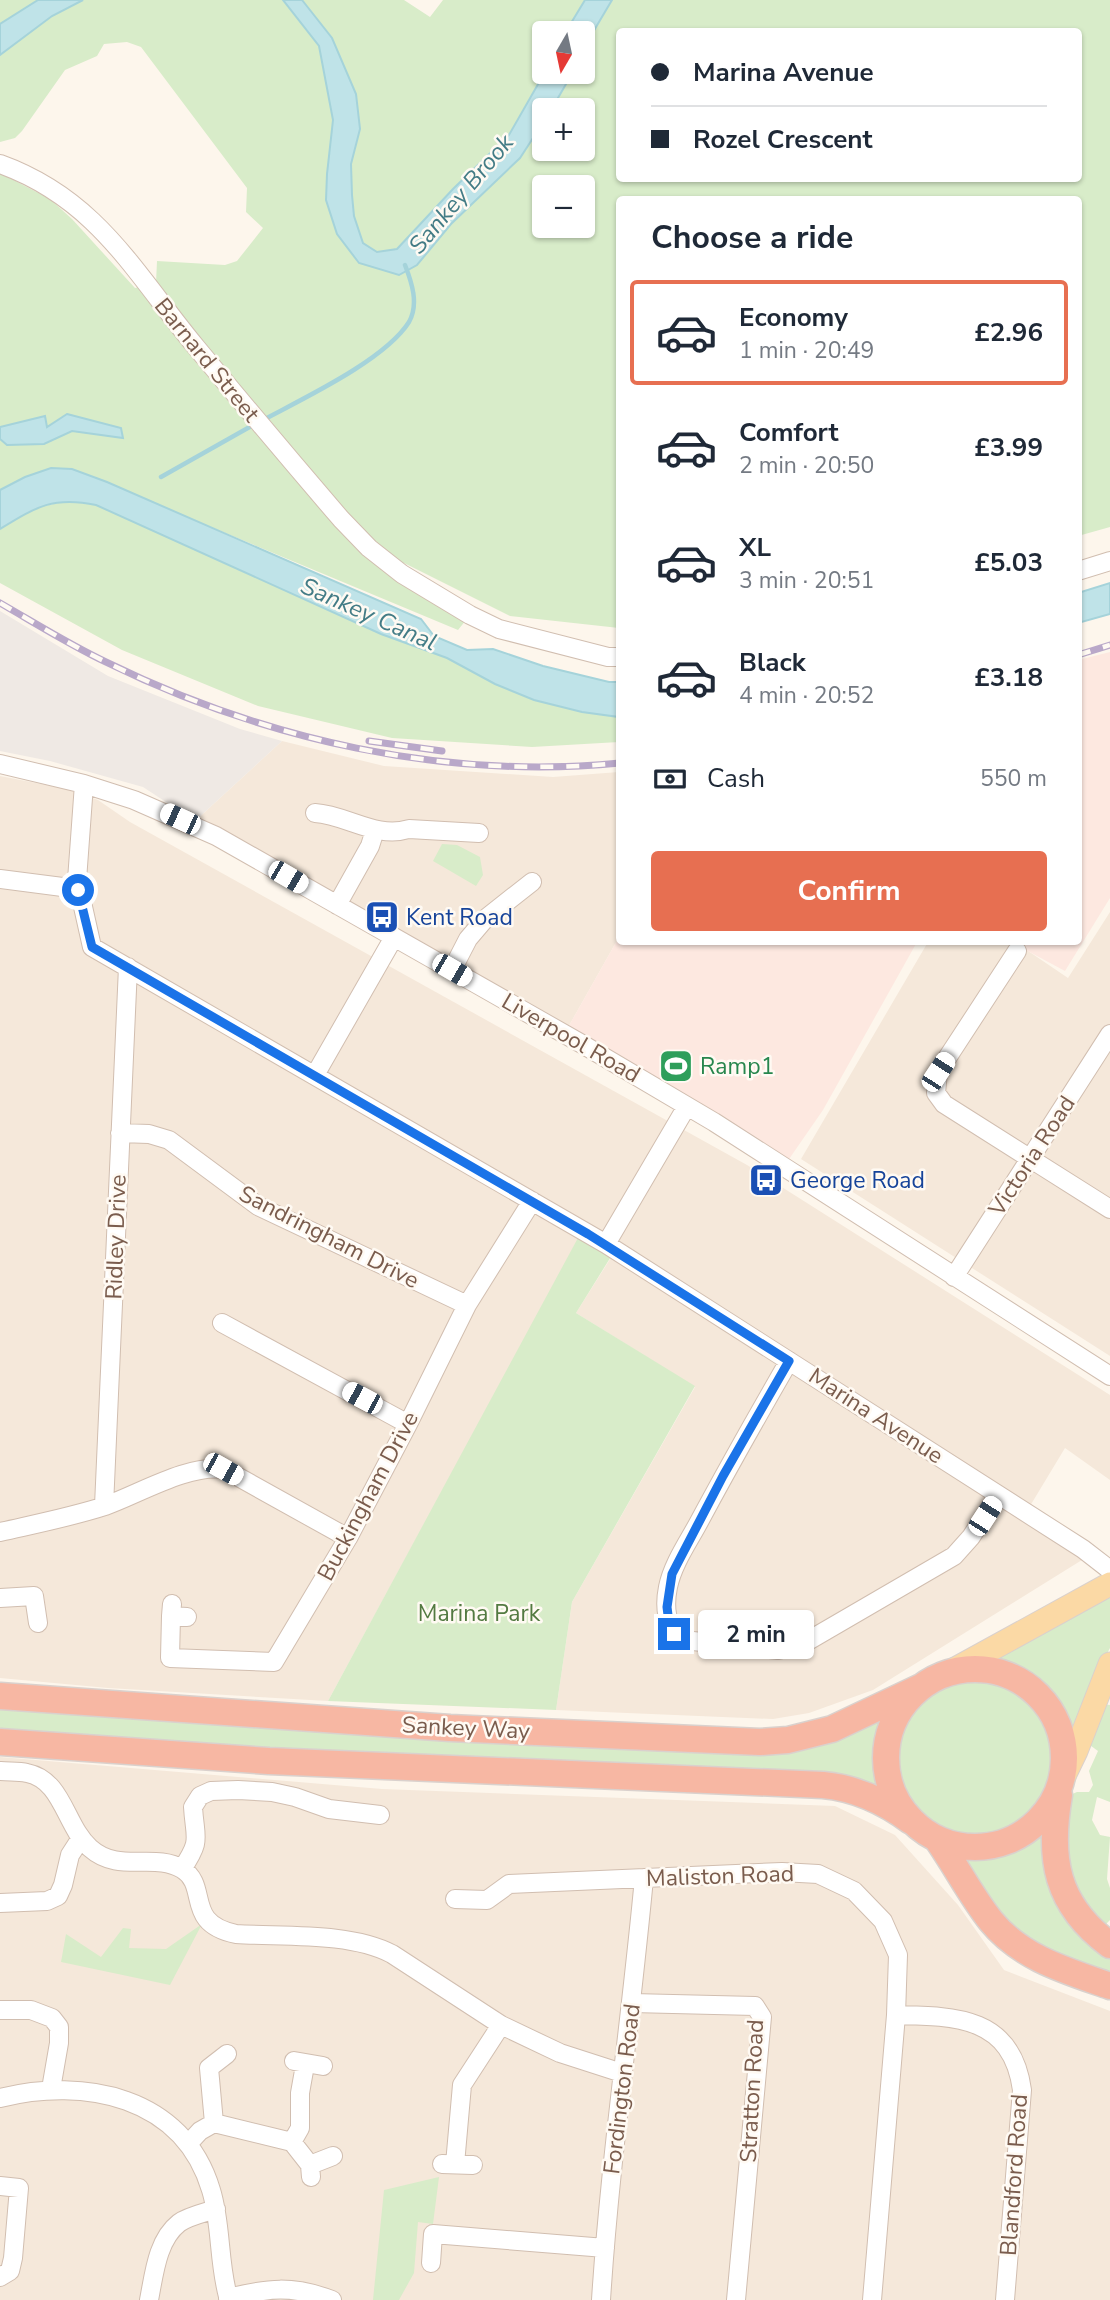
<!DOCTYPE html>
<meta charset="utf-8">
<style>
:root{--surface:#fff;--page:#f6f6f7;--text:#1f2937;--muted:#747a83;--line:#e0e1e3;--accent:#e76f51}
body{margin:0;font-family:"Nunito Sans",sans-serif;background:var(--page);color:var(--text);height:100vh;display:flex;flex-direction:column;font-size:26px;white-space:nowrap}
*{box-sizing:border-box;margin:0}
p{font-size:23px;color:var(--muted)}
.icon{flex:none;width:38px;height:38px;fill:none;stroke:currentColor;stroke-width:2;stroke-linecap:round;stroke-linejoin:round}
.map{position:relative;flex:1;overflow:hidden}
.drawer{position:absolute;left:616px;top:196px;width:466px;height:749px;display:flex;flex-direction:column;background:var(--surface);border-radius:7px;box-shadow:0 2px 5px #0004}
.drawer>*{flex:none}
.banner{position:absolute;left:616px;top:28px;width:466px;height:154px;border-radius:7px;box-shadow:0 2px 5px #0004;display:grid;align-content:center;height:154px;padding:0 35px;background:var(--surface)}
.needle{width:46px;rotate:189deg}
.controls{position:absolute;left:532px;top:21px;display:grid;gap:14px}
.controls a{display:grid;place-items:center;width:63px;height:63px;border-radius:7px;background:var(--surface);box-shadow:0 2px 5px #0004;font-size:35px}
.end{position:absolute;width:32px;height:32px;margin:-16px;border:9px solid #1a73e8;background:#fff;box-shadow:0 0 0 4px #fff}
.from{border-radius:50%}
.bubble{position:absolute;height:49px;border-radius:7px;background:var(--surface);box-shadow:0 2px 5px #0004;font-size:23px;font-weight:700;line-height:49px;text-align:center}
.car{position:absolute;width:21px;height:42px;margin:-21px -10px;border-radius:9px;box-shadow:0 0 5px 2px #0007;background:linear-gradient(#fff 24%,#345 0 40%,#fff 0 76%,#345 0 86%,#fff 0)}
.banner b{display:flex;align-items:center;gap:24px;height:66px;font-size:26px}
.banner b+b{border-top:2px solid var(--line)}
.banner i{width:18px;height:18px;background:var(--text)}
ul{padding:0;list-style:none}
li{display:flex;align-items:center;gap:21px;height:105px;margin:0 14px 10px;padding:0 21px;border:4px solid transparent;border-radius:7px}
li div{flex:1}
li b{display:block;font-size:26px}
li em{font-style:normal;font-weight:700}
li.current{border-color:var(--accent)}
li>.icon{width:63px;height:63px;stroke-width:1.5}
h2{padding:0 35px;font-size:32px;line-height:84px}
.pay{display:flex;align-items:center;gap:18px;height:77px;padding:0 35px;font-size:26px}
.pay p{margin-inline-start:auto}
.button{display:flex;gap:14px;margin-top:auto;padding:14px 35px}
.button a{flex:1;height:80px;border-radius:7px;background:var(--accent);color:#fff;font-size:28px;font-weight:700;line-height:80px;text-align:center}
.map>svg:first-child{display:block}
.residential{fill:#f5e8da}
.commercial{fill:#fde8e0}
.industrial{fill:#efe9e4}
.green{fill:#d8ecc9;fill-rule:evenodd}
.water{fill:#bfe3e8;stroke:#a5d3da;stroke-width:2}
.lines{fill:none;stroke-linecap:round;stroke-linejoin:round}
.stream{stroke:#a5d3da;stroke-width:4.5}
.minor-casing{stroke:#d1beb0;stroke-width:20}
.major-casing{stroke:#dad1cd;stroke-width:25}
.highway-casing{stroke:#dad1cd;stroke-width:29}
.minor{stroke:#fff;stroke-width:18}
.major{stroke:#fbd9a5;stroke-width:23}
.highway{stroke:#f7b7a3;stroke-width:26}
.rail-casing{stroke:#b9a8c9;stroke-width:7}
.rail{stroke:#fffaf3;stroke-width:4.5;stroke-dasharray:13;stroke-linecap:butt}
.route{stroke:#1a73e8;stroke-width:9}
.labels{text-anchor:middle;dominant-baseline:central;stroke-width:5;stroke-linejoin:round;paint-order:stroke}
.street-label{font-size:23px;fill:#7a5c4d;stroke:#fffaf3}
.transit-label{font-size:23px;fill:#164399;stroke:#fffaf3;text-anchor:start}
.leisure-label{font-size:23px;fill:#27864d;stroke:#fffaf3;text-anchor:start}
.park-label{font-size:23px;fill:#537a41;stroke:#fffaf3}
.water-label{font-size:24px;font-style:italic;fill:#437c86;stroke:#fffaf3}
</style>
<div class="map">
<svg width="1110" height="2300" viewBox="0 0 1110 2300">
<rect width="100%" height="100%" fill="#fdf6ec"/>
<path class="residential" d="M282,741L384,766L553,777L619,772V937L566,1031L195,821Z
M0,776L67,789L98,800L130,822L747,1165L1110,1395V1480L1065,1448L1030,1506L1089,1542L1082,1560L873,1690L809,1713L773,1719L556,1710L572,1602L695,1387L576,1313L612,1256L580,1237L328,1701L108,1688L0,1678Z
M1110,912V1356L801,1159L928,942H1015L1068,978Z
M0,1757L382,1789L835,1806L895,1835L958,1905L1004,1970L1110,2011V2300H0Z"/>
<path class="commercial" d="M1110,652V898L1065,971L1011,942H1078V660Z
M619,937L620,942H917L823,1110L787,1162L566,1031Z"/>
<path class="industrial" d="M0,611L108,676L240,729L282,741L195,821L143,787L50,761L0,751Z"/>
<path class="green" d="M0,0H38L0,24Z
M83,0H283L319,46L333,120L331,144L359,263L417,265L451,224L520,158L544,121V149H583V110H551L573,72H583V49L612,0H1110V527L1078,536V200H620L619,628L510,616L404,563L402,574L470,615L458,630L72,469L25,477L0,490V173L50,199L72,219L135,288L156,283L157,261L225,265L237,261L263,228L246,212L247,188L141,47L127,42L104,44L97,56L65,70L22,131L15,138L0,142V55L52,16ZM620,32H1078V178H620ZM544,187H583V226H544Z
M302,0H404L430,17L443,0H585L565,33H544L545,72L509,135L453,189L397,250L377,252L363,243L354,215L352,195L351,164L360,129L306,5Z
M72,500L96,505L381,634L447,658L495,684L534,700L582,712L619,717V742L532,747L392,738L258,706L122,650L0,583V529L35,508Z
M442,844L457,845L480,857L483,875L476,886L433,861Z
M579,1236L612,1255L576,1313L695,1386L572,1602L556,1710L328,1701Z
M1110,1598V1648L1099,1668L1075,1727H1071C1052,1682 1030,1678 990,1661L1094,1602Z
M898 1758a79 79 0 1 1 158 0a79 79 0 1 1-158 0Z
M0,1703L732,1749L884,1718L877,1762L883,1790L0,1735Z
M1101,1704L1110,1705V1802L1097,1797L1092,1820L1100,1835L1110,1837L1107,1879L1110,1888V1920L1105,1925L1071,1887L1064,1825L1070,1817L1067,1807L1070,1795L1077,1792H1089L1093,1785L1089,1771L1098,1751L1087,1743Z
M1042,1834L1110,1954V1978L1067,1963L1004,1924L963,1855C1000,1858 1011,1850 1042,1834Z
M202,1924L170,1985L61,1962L66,1934L101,1957L123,1928L131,1929L129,1948L166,1949Z
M439,2177L433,2224L418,2222L414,2273L399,2300H373L384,2190Z"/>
<path class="water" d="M38,0H83L52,16L0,55V24Z
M283,0H302L306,5L332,38L356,94L360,129L351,164L352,195L354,216L363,243L377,252L397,249L453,189L509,135L545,72H573L551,110H544V121L520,158L451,224L417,265L399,275L359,263L337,234L326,200L327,174L333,120L319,46Z
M585,0H612L583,49V33H565Z
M67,414L121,428L123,438L72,431L44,444L7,445L0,439V427L45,416L47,427Z
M51,468L72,469L107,482L421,619L434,636L467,650L493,649L543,666L609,682H619V717L582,712L534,700L495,684L447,658L381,634L96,505C53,496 36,507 0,529V490L25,477Z
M1110,583V614L1078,623V593Z"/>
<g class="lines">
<path class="stream" d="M263,420C304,398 385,360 409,322C419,304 412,283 405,265
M161,477L255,424"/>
<g class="minor-casing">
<path id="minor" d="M0,164C97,199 134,272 196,347C244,405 292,462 341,519L369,548L402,574L470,615L499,629L608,657H620
M1078,571L1110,561
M0,764L84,784L134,800L216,836L582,1044L714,1122L1110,1376
M84,784L77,880L92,947L606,1244L1083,1549L1110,1570
M315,813C347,815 376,839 409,829L479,833
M0,879L78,889
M337,905L370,846L375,830
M1017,951L938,1072L936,1093L944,1104L1110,1209
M452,970L468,939L485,919L532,882
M315,1075L394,937
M120,1133L149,1134L169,1140L258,1206L467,1305
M606,1244L687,1106
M954,1277L1110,1034
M222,1323L408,1424
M789,1361C759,1413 729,1466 700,1520C689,1541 673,1563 668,1587C664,1607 666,1628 683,1640L778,1650L801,1645L954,1556L971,1537L998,1495
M104,1506L128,967
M0,1532C35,1524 71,1517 105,1506C139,1494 188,1464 224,1469L348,1538
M0,1598L34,1596L38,1623
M172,1604L171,1616L187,1617
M171,1616L170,1658L274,1662L348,1538L408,1424L467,1305L532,1201
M0,1771C9,1772 18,1771 27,1773C63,1780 65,1826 90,1848C119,1874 154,1852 182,1869C210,1886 183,1923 236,1934C284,1937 350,1932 392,1954L501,2025L560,2053L622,2073
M182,1869C202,1839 195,1840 193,1807L200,1796L211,1791L238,1790L272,1792L295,1797L329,1809L380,1815
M455,1899L487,1900L509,1884L782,1872L818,1874L854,1891L883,1921L898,1955L896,2015L872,2300
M0,1903L47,1901L58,1896L63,1885L70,1855L81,1838
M632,2003L755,2006L762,2017L736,2300
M0,2010H31L52,2018L59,2027V2043L51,2089
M896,2015C957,2016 1012,2017 1022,2090L1005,2300
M227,2054L209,2068L214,2123L292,2142L310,2165
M294,2061L323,2066
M0,2098C84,2077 183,2096 211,2190C222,2225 218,2264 229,2300
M292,2142L300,2128V2093L305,2065
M188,2144L200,2131L214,2123
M442,2164L473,2165
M455,2164L462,2085L501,2025
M311,2177L310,2165L333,2156
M0,2186L19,2188L13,2258L10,2271L0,2277
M431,2263L433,2234L605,2248
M228,2298C268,2288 292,2285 332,2300
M149,2300C154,2275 157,2240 179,2223C189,2216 204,2213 216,2209
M601,2300C610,2159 631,2019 644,1878"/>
</g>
<g class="major-casing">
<path id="major" d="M948,1673L1110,1584
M1063,1778L1076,1751L1110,1664"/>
</g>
<g class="highway-casing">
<path id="highway" d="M886 1758a89 89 0 1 1 178 0a89 89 0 1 1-178 0Z
M0,1696L450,1728L760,1742L788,1740L832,1729L921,1687
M0,1742L269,1761L823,1785C856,1788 884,1801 911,1821
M1059,1795C1048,1859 1056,1905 1110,1945
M937,1839C956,1866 971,1896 991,1921C1021,1958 1067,1971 1110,1986"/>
</g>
<use href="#minor" class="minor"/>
<use href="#major" class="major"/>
<use href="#highway" class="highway"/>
<g class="rail-casing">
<path id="rail" d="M0,603C35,623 70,645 106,662C265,740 444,780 620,763
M1078,655L1110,645
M369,741L442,751"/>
</g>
<use href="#rail" class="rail"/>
</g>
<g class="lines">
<path class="route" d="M78,890L92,947L588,1234L789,1361L723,1476L672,1574L667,1607L669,1623L674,1634"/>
</g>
<defs>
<g id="bus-square" transform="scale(1.75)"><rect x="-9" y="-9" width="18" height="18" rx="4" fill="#1a4fb4" stroke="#fffaf3"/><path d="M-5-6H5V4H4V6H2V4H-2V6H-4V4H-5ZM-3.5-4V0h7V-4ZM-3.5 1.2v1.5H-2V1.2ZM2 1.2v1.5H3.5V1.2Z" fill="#fff"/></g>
<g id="stadium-square" transform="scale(1.75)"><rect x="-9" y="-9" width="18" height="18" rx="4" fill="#2e9e5b" stroke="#fffaf3"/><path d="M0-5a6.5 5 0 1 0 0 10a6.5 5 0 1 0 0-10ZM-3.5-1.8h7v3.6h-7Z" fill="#fff"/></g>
</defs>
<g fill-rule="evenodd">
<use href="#bus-square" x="382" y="917"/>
<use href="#stadium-square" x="676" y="1066"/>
<use href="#bus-square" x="766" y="1180"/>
</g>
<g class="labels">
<g class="street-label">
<text transform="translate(207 360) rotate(51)">Barnard Street</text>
<text transform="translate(571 1038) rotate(30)">Liverpool Road</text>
<text transform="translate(1032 1156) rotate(-57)">Victoria Road</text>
<text transform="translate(116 1237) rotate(-88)">Ridley Drive</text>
<text transform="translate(329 1237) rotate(27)">Sandringham Drive</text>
<text transform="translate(876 1416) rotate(33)">Marina Avenue</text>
<text transform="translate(368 1496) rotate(-62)">Buckingham Drive</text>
<text transform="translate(466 1728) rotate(3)">Sankey Way</text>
<text transform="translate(720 1876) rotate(-2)">Maliston Road</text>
<text transform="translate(622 2089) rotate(-83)">Fordington Road</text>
<text transform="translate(752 2091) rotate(-87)">Stratton Road</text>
<text transform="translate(1014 2175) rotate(-86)">Blandford Road</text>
</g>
<g class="transit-label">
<text x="406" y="917">Kent Road</text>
<text x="790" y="1180">George Road</text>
</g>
<g class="leisure-label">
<text x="700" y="1066">Ramp1</text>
</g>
<g class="park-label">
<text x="479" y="1613">Marina Park</text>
</g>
<g class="water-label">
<text transform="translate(461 194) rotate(-50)">Sankey Brook</text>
<text transform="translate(369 614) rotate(24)">Sankey Canal</text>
</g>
</g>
</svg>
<div class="controls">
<a><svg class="needle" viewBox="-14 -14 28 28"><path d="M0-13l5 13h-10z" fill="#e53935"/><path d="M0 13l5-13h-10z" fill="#747a83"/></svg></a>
<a>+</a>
<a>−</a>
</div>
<i class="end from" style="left:78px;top:890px"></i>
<i class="end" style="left:674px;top:1634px"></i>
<div class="bubble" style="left:698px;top:1610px;width:116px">2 min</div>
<i class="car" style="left:180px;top:819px;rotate:295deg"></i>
<i class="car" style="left:288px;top:877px;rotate:120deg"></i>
<i class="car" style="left:452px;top:970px;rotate:120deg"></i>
<i class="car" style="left:938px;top:1072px;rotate:33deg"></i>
<i class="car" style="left:362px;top:1398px;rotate:298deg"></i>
<i class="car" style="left:223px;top:1469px;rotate:119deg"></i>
<i class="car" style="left:985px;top:1516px;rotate:33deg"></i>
<div class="banner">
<b><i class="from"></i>Marina Avenue</b>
<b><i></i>Rozel Crescent</b>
</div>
<section class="drawer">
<h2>Choose a ride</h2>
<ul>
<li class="current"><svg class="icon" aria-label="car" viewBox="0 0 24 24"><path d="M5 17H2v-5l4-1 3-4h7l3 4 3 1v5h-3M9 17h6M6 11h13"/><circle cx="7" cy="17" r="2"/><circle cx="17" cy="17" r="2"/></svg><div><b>Economy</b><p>1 min · 20:49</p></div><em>£2.96</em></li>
<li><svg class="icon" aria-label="car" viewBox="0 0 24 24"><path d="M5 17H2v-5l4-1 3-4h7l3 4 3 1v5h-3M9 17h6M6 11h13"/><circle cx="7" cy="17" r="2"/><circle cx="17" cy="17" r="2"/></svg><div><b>Comfort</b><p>2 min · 20:50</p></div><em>£3.99</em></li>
<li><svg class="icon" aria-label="car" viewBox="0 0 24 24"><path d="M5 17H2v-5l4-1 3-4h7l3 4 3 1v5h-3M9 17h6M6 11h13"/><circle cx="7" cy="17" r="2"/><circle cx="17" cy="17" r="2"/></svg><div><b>XL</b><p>3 min · 20:51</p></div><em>£5.03</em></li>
<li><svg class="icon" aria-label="car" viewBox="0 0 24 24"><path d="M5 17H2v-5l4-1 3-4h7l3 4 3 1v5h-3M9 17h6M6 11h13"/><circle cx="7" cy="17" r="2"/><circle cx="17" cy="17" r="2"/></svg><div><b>Black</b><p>4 min · 20:52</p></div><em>£3.18</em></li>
</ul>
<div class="pay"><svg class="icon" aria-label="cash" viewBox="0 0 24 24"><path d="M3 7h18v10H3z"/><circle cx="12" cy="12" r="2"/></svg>Cash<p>550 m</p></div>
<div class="button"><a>Confirm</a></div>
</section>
</div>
